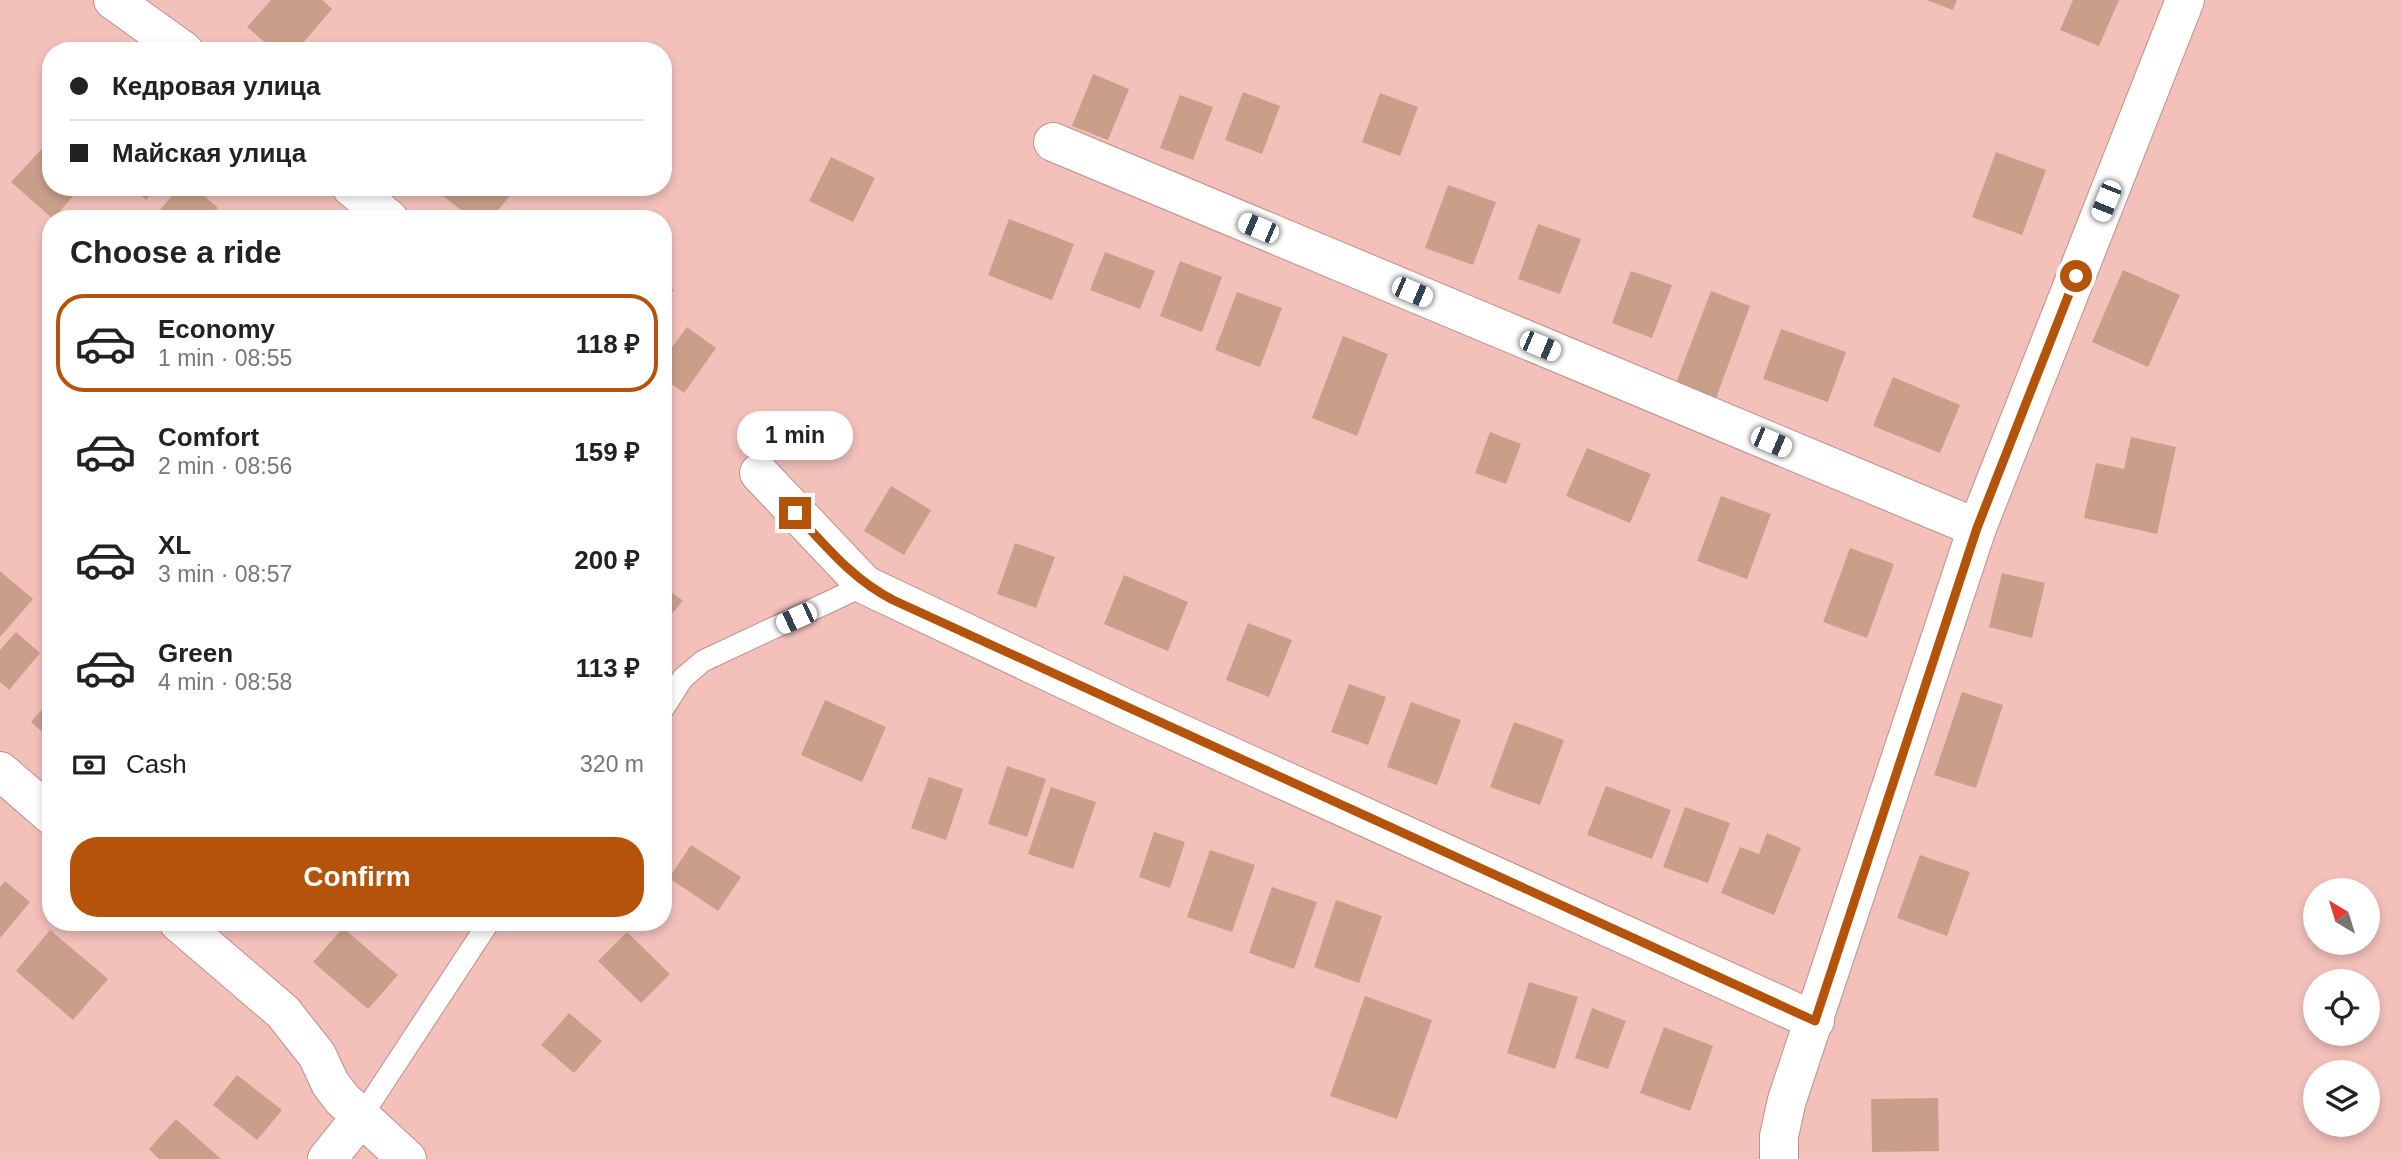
<!DOCTYPE html>
<meta charset="utf-8">
<style>
:root{--surface:#fff;--page:#f6f6f6;--text:#222;--muted:#767676;--line:#e0e0e0;--accent:#b45309}
body{margin:0;font-family:Arial,sans-serif;background:var(--page);color:var(--text);height:100vh;display:flex;flex-direction:column;font-size:26px;white-space:nowrap}
*{box-sizing:border-box;margin:0}
p{font-size:23px;color:var(--muted)}
.icon{flex:none;width:38px;height:38px;fill:none;stroke:currentColor;stroke-width:2;stroke-linecap:round;stroke-linejoin:round}
.map{position:relative;flex:1;overflow:hidden}
.sheet{position:absolute;left:42px;top:210px;width:630px;height:721px;display:flex;flex-direction:column;background:var(--surface);border-radius:28px;box-shadow:0 4px 10px #0003}
.sheet>*{flex:none}
.guide{position:absolute;left:42px;top:42px;width:630px;height:154px;border-radius:28px;box-shadow:0 4px 10px #0003;display:grid;align-content:center;height:154px;padding:0 28px;background:var(--surface)}
.needle{width:46px;rotate:322deg}
.buttons{position:absolute;left:2303px;top:878px;display:grid;gap:14px}
.buttons a{display:grid;place-items:center;width:77px;height:77px;border-radius:50%;background:var(--surface);box-shadow:0 4px 10px #0003;font-size:35px}
.end{position:absolute;width:32px;height:32px;margin:-16px;border:9px solid #b45309;background:#fff;box-shadow:0 0 0 4px #fff}
.from{border-radius:50%}
.bubble{position:absolute;height:49px;border-radius:24px;background:var(--surface);box-shadow:0 4px 10px #0003;font-size:23px;font-weight:800;line-height:49px;text-align:center}
.car{position:absolute;width:21px;height:42px;margin:-21px -10px;border-radius:9px;box-shadow:0 0 5px 2px #0007;background:linear-gradient(#fff 24%,#345 0 40%,#fff 0 76%,#345 0 86%,#fff 0)}
.guide b{display:flex;align-items:center;gap:24px;height:66px;font-size:26px}
.guide b+b{border-top:2px solid var(--line)}
.guide i{width:18px;height:18px;background:var(--text)}
ul{padding:0;list-style:none}
li{display:flex;align-items:center;gap:21px;height:98px;margin:0 14px 10px;padding:0 14px;border:4px solid transparent;border-radius:28px}
li div{flex:1}
li b{display:block;font-size:26px}
li em{font-style:normal;font-weight:800}
li.active{border-color:var(--accent)}
li>.icon{width:63px;height:63px;stroke-width:1.5}
h2{padding:0 28px;font-size:32px;line-height:84px}
.pay{display:flex;align-items:center;gap:18px;height:77px;padding:0 28px;font-size:26px}
.pay p{margin-inline-start:auto}
.button{display:flex;gap:14px;margin-top:auto;padding:14px 28px}
.button a{flex:1;height:80px;border-radius:28px;background:var(--accent);color:#fff;font-size:28px;font-weight:800;line-height:80px;text-align:center}
.map>svg:first-child{display:block}
.building{fill:#ca9f8a}
.lines{fill:none;stroke-linecap:round;stroke-linejoin:round}
.lane-casing{stroke:#bf8f89;stroke-width:23}
.street-casing{stroke:#bf8f89;stroke-width:40}
.secondary-casing{stroke:#bf8f89;stroke-width:40}
.lane{stroke:#fff;stroke-width:21}
.street{stroke:#fff;stroke-width:38}
.secondary{stroke:#fff;stroke-width:38}
.route{stroke:#b45309;stroke-width:9}
</style>
<div class="map">
<svg width="2401" height="1159" viewBox="0 0 2401 1159">
<rect width="100%" height="100%" fill="#f3c0ba"/>
<path class="building" d="M271,0H322L332,9L296,51H275L247,27Z
M1926,0H1957L1953,10Z
M2073,0H2119L2099,46L2060,30Z
M1093,74L1129,89L1108,140L1072,126Z
M1243,92L1280,106L1262,154L1225,140Z
M1380,93L1418,107L1400,156L1362,142Z
M1180,95L1213,107L1193,160L1160,148Z
M51,139V187H81L53,219L11,182Z
M1996,152L2046,170L2022,235L1972,217Z
M831,157L875,178L853,222L809,201Z
M1448,185L1496,202L1473,265L1425,248Z
M132,187H157L146,200Z
M180,187H194L218,208L209,219H152Z
M432,187H517L491,219H472Z
M1009,219L1074,244L1052,300L988,275Z
M1538,224L1581,239L1560,294L1518,279Z
M1105,252L1155,271L1140,309L1090,290Z
M1180,261L1222,277L1202,332L1160,316Z
M2123,270L2180,295L2148,367L2092,342Z
M1631,271L1672,285L1652,338L1612,323Z
M663,282L674,290L663,303Z
M1711,291L1750,306L1716,398L1676,383Z
M1237,292L1282,308L1260,367L1215,350Z
M687,327L716,348L684,393L663,378V359Z
M1781,329L1846,352L1828,402L1763,379Z
M1343,336L1388,354L1357,436L1312,418Z
M1893,377L1960,405L1940,453L1873,426Z
M1490,432L1521,444L1506,484L1475,473Z
M2131,437L2176,447L2157,534L2084,518L2096,463L2124,469Z
M1587,448L1651,474L1630,523L1566,496Z
M891,486L931,510L904,555L864,531Z
M1721,496L1771,514L1747,579L1697,561Z
M1015,543L1055,557L1036,608L997,594Z
M1850,548L1894,564L1867,638L1823,622Z
M0,571L33,599L0,637Z
M2002,573L2045,583L2032,638L1989,627Z
M1124,575L1188,602L1168,651L1104,624Z
M663,585L683,601L663,624Z
M1248,623L1292,640L1269,697L1226,680Z
M16,632L40,653L9,690L0,682V650Z
M1349,684L1386,697L1368,745L1331,732Z
M1962,692L2003,705L1976,788L1934,775Z
M51,699V740L31,722Z
M825,700L886,727L862,782L801,755Z
M1411,702L1461,720L1437,785L1387,767Z
M1514,722L1564,740L1540,805L1490,787Z
M1007,766L1046,779L1027,837L988,824Z
M929,777L963,789L946,840L911,828Z
M1606,786L1671,810L1652,859L1587,835Z
M1051,787L1096,802L1073,869L1028,854Z
M1685,807L1730,823L1708,883L1663,867Z
M1154,832L1185,842L1170,888L1139,877Z
M1767,833L1801,848L1774,915L1721,893L1740,847L1759,854Z
M691,845L741,877L718,911L669,878Z
M1210,850L1255,865L1232,932L1187,917Z
M1920,855L1970,872L1947,936L1897,918Z
M5,881L30,902L0,938V887Z
M1272,887L1317,902L1294,969L1249,953Z
M1336,900L1382,916L1359,983L1314,967Z
M343,928L398,975L368,1009L313,962Z
M50,930L108,979L73,1020L16,971Z
M627,932L670,974L641,1003L598,961Z
M1529,982L1578,997L1555,1069L1507,1053Z
M1365,996L1432,1020L1397,1119L1330,1096Z
M1592,1008L1626,1021L1608,1069L1575,1058Z
M569,1013L602,1041L574,1073L541,1045Z
M1664,1027L1713,1046L1690,1111L1640,1093Z
M237,1075L282,1110L257,1140L213,1105Z
M1938,1098L1939,1151L1872,1152L1871,1099Z
M176,1119L221,1159H159L149,1149Z"/>
<g class="lines">
<g class="lane-casing">
<path id="lane" d="M663,709L683,678L703,661L865,585
M361,1117L489,922"/>
</g>
<g class="street-casing">
<path id="street" d="M113,0L184,51
M1053,142L1977,528
M351,187L389,219
M759,473L865,585L1140,715L1815,1021
M0,771L51,815
M178,922L283,1012L317,1055L330,1083L342,1099L407,1159
M327,1159L361,1117"/>
</g>
<g class="secondary-casing">
<path id="secondary" d="M1779,1159V1136L1787,1100L1977,528L2185,0"/>
</g>
<use href="#lane" class="lane"/>
<use href="#street" class="street"/>
<use href="#secondary" class="secondary"/>
</g>
<g class="lines">
<path class="route" d="M795,513C826,546 852,579 893,600L1815,1021L1977,528L2076,276"/>
</g>
</svg>
<div class="buttons">
<a><svg class="needle" viewBox="-14 -14 28 28"><path d="M0-13l5 13h-10z" fill="#e53935"/><path d="M0 13l5-13h-10z" fill="#767676"/></svg></a>
<a><svg class="icon" aria-label="locate" viewBox="0 0 24 24"><circle cx="12" cy="12" r="6"/><path d="M12 2v4M12 18v4M2 12h4M18 12h4"/></svg></a>
<a><svg class="icon" aria-label="layers" viewBox="0 0 24 24"><path d="M12 4l9 5-9 5-9-5zM3 14l9 5 9-5"/></svg></a>
</div>
<i class="end from" style="left:2076px;top:276px"></i>
<i class="end" style="left:795px;top:513px"></i>
<div class="bubble" style="left:737px;top:411px;width:116px">1 min</div>
<i class="car" style="left:2106px;top:201px;rotate:202deg"></i>
<i class="car" style="left:1258px;top:228px;rotate:293deg"></i>
<i class="car" style="left:1412px;top:292px;rotate:113deg"></i>
<i class="car" style="left:1540px;top:346px;rotate:113deg"></i>
<i class="car" style="left:1771px;top:442px;rotate:113deg"></i>
<i class="car" style="left:796px;top:618px;rotate:245deg"></i>
<div class="guide">
<b><i class="from"></i>Кедровая улица</b>
<b><i></i>Майская улица</b>
</div>
<section class="sheet">
<h2>Choose a ride</h2>
<ul>
<li class="active"><svg class="icon" aria-label="car" viewBox="0 0 24 24"><path d="M5 17H2v-5l4-1 3-4h7l3 4 3 1v5h-3M9 17h6M6 11h13"/><circle cx="7" cy="17" r="2"/><circle cx="17" cy="17" r="2"/></svg><div><b>Economy</b><p>1 min · 08:55</p></div><em>118 ₽</em></li>
<li><svg class="icon" aria-label="car" viewBox="0 0 24 24"><path d="M5 17H2v-5l4-1 3-4h7l3 4 3 1v5h-3M9 17h6M6 11h13"/><circle cx="7" cy="17" r="2"/><circle cx="17" cy="17" r="2"/></svg><div><b>Comfort</b><p>2 min · 08:56</p></div><em>159 ₽</em></li>
<li><svg class="icon" aria-label="car" viewBox="0 0 24 24"><path d="M5 17H2v-5l4-1 3-4h7l3 4 3 1v5h-3M9 17h6M6 11h13"/><circle cx="7" cy="17" r="2"/><circle cx="17" cy="17" r="2"/></svg><div><b>XL</b><p>3 min · 08:57</p></div><em>200 ₽</em></li>
<li><svg class="icon" aria-label="car" viewBox="0 0 24 24"><path d="M5 17H2v-5l4-1 3-4h7l3 4 3 1v5h-3M9 17h6M6 11h13"/><circle cx="7" cy="17" r="2"/><circle cx="17" cy="17" r="2"/></svg><div><b>Green</b><p>4 min · 08:58</p></div><em>113 ₽</em></li>
</ul>
<div class="pay"><svg class="icon" aria-label="cash" viewBox="0 0 24 24"><path d="M3 7h18v10H3z"/><circle cx="12" cy="12" r="2"/></svg>Cash<p>320 m</p></div>
<div class="button"><a>Confirm</a></div>
</section>
</div>
